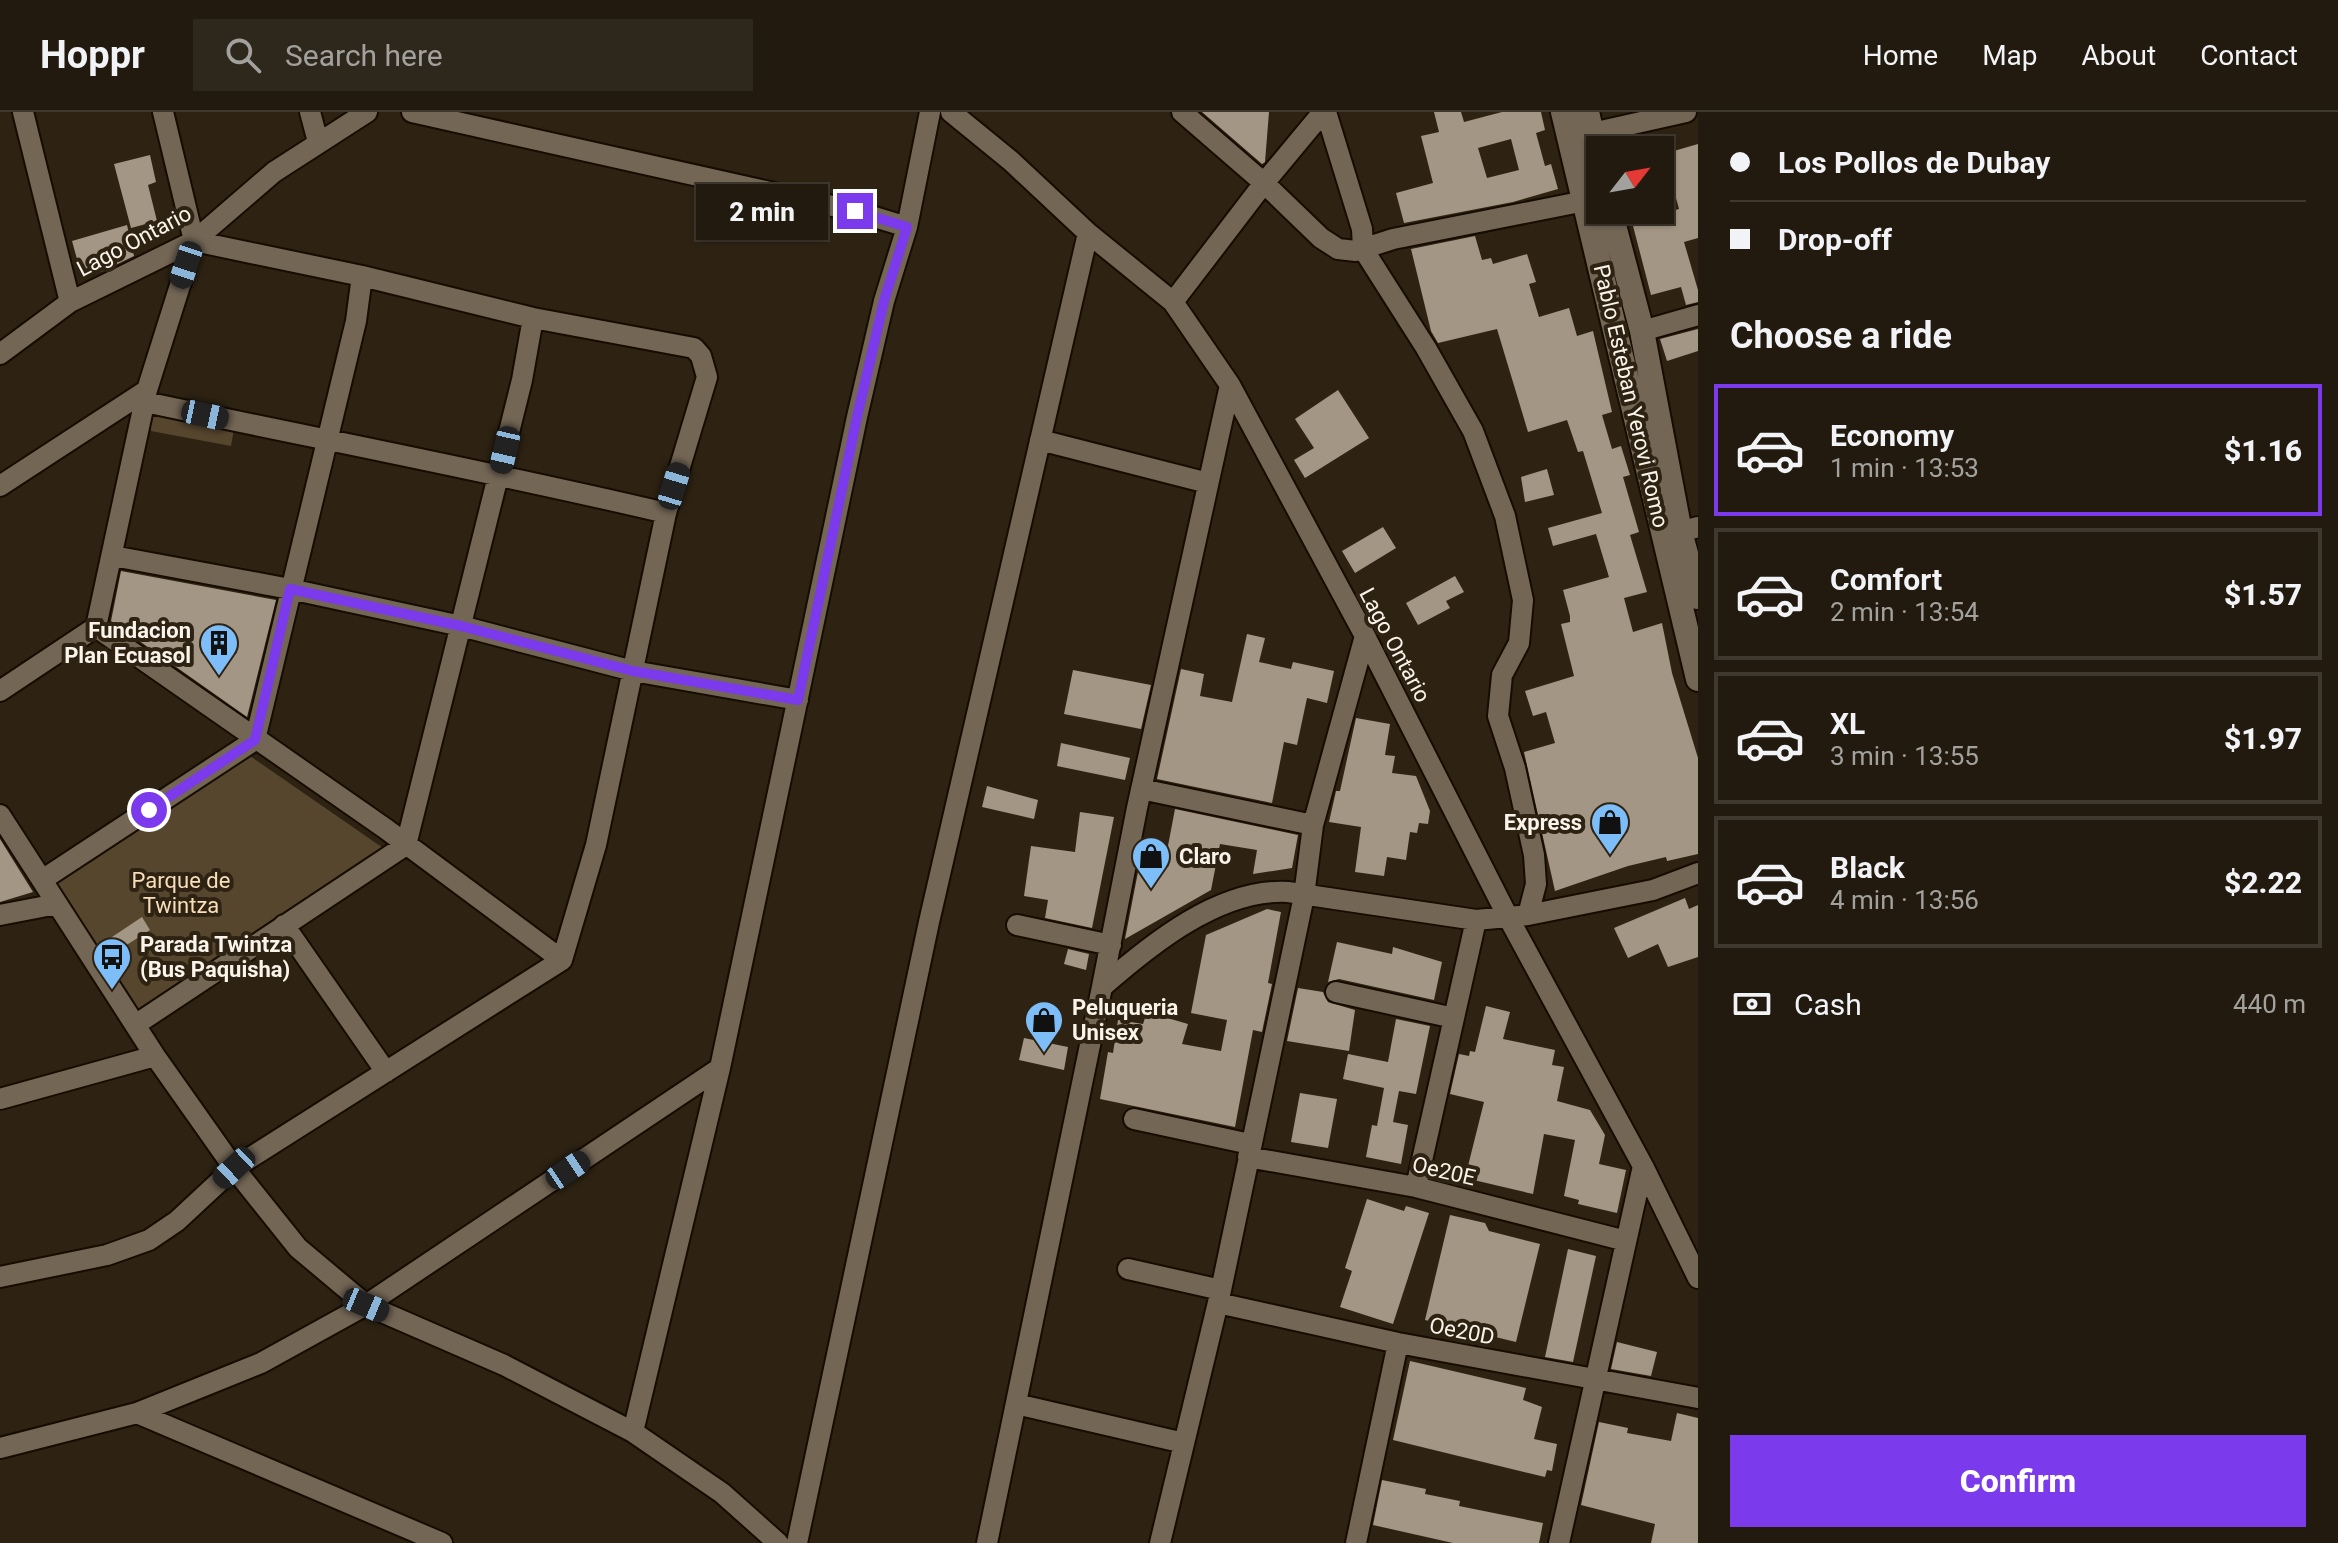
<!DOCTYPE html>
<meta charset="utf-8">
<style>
:root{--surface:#221a0e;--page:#2e271c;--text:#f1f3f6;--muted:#a2a19e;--line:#3f382e;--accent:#7c3aed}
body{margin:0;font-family:Roboto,sans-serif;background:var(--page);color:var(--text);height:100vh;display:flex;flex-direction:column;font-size:30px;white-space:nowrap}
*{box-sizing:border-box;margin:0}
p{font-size:26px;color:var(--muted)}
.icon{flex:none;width:44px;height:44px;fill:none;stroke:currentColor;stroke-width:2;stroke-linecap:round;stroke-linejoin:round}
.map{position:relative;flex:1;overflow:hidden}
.details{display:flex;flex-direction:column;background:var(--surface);width:640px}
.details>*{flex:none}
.banner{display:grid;align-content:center;height:176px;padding:0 32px;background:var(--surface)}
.needle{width:52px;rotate:59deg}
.tools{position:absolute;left:1586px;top:24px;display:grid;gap:16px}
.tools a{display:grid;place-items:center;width:88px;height:88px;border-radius:0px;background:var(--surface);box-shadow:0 2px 6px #0004,0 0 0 2px var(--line);font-size:40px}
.end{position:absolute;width:36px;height:36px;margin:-18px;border:10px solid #7c3aed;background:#fff;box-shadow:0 0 0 4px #fff}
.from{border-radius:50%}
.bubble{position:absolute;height:56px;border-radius:0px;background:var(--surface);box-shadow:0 2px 6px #0004,0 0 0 2px var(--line);font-size:26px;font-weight:800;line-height:56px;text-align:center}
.car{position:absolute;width:24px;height:48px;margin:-24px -12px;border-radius:10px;box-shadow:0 0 6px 2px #0007;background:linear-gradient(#222 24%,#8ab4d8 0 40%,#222 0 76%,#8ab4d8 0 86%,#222 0)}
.banner b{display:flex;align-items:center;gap:28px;height:76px;font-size:30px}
.banner b+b{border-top:2px solid var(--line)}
.banner i{width:20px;height:20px;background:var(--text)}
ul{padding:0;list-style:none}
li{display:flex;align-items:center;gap:24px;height:132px;margin:0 16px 12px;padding:0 16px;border:4px solid var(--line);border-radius:0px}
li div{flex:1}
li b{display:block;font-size:30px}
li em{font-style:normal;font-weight:800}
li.on{border-color:var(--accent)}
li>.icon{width:72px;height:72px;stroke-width:1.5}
h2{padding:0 32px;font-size:36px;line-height:96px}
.pay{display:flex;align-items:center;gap:20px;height:88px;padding:0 32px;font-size:30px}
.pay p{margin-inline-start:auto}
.action{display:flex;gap:16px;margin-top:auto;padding:16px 32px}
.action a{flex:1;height:92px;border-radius:0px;background:var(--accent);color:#fff;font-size:32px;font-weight:800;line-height:92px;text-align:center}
header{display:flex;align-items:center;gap:48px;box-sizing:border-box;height:112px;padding:0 40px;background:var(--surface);border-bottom:2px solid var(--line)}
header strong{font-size:38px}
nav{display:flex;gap:44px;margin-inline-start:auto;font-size:28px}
.search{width:560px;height:72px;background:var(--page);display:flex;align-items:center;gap:20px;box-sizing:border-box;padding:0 28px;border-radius:0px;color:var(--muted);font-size:30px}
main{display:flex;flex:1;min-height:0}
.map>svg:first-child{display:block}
.green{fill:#57462e}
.building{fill:#a49684;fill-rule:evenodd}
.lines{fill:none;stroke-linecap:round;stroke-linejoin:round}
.street-casing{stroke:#160c01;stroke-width:24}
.secondary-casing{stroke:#160c01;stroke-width:28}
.street{stroke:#736655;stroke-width:20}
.secondary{stroke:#736655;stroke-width:24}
.route{stroke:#7c3aed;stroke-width:10}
.labels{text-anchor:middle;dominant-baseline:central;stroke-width:8;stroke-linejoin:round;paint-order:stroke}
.street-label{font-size:22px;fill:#fbf4ea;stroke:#2e2313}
.poi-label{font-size:22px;font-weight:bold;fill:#fbf4ea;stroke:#2e2313;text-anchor:start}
.park-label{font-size:22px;fill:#f9deba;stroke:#2e2313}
</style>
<header>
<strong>Hoppr</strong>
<div class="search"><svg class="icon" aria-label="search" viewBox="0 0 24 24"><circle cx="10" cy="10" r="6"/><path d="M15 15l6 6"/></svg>Search here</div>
<nav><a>Home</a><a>Map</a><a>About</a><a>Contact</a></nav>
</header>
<main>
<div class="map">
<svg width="1698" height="1431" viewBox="0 0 1698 1431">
<rect width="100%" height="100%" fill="#2e2313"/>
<path class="green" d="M150,298L234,317L231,334L151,319Z
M250,644L386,738L140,899L56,771Z"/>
<path class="building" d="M1202,0H1269L1265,50L1262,52Z
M1434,0H1461L1464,10L1502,0H1541L1545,18L1536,21L1545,54L1551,52L1558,77L1513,90L1404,111L1396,81L1433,71L1421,24L1439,20ZM1511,27L1519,58L1487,66L1478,36Z
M1644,23L1649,38H1614L1612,30Z
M1698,32V126L1684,130L1698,178V190L1686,193L1681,175L1651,183L1632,110L1679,97L1668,57L1660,59V43Z
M150,43L156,70L148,73L157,109L131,116L114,52Z
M127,113L134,144L103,159L82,165L72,129Z
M1475,124L1482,148L1491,146L1493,152L1527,142L1536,170L1529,172L1539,205L1569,196L1577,224L1593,219L1612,300L1602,303L1612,337L1621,334L1630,363L1623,365L1639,420L1630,423L1647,480L1624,486L1633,520L1662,511L1672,561L1698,646V742L1667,749L1666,745L1628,754L1555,779L1524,640L1555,631L1546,600L1533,604L1525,579L1574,564L1561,512L1570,510V504L1563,478L1609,465L1596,422L1553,434L1548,416L1602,401L1583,339L1578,340L1567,308L1528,320L1497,217L1438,231L1431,219L1411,137Z
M1698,217V239L1667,249L1660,227Z
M1338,278L1369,326L1305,366L1294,348L1314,336L1295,307Z
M1547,357L1554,383L1525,390L1521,365Z
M1383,415L1396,436L1355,461L1342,439Z
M121,459L276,488L247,605L111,509Z
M1455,464L1464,480L1446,489L1450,496L1418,513L1406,491Z
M1247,522L1265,526L1259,550L1291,557L1293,550L1334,559L1327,591L1307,586L1297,633L1284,630L1272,691L1157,667L1181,557L1204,562L1200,584L1232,590Z
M1073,558L1151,573L1141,617L1064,602Z
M1356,606L1390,612L1385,643L1395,644L1392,661L1416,664L1430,699L1428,712L1419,711L1417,721L1410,720L1406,748L1387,745L1384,764L1355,760L1361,715L1329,710L1336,679H1340Z
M1061,631L1130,646L1125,668L1057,654Z
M987,674L1038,688L1034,707L982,695Z
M1175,697L1298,723L1292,756L1253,762L1257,738L1220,732L1211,778L1125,827L1143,734L1167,739Z
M1080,700L1114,705L1092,816L1045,806L1048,788L1024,784L1031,734L1075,740Z
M0,727L33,780L0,790Z
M1685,786L1689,797L1698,793V845L1668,855L1658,832L1628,846L1614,816Z
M1267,797L1281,800L1268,871L1272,872L1262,920L1253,918L1235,1015L1100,987L1108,940L1113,941L1118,908L1143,912L1147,900L1188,912L1182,932L1221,939L1227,908L1191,901L1206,823Z
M142,805L150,818L111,843L103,831Z
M1337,830L1392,842L1393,835L1442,850L1434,888L1339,867L1328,870Z
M1068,837L1089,842L1086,858L1064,852Z
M1298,876L1323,880L1328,890L1355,898L1349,939L1287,929Z
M1486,894L1510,900L1503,927L1555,938L1552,953L1564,955L1557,989L1590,998L1605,1023L1599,1052L1626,1058L1617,1101L1578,1092L1579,1088L1564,1084L1575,1028L1544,1022L1533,1082L1465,1066L1484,990L1450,982L1459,942L1469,944L1470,939L1475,940Z
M1396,907L1430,914L1416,982L1399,979L1393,1010L1408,1013L1401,1052L1366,1045L1372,1013L1377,1014L1384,976L1343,967L1348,942L1388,950Z
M1024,926L1068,935L1064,958L1019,948Z
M1300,981L1337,987L1328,1036L1291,1030Z
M1367,1087L1404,1099L1406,1094L1429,1101L1393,1212L1340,1195L1352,1159L1345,1156Z
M1450,1103L1485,1111L1489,1119L1540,1132L1516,1230L1425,1208Z
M1568,1137L1596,1144L1573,1250L1545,1245Z
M1617,1230L1657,1240L1651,1264L1611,1257Z
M1410,1249L1526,1276L1523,1288L1542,1295L1534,1327L1557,1332L1552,1359L1547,1358L1545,1365L1393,1328Z
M1677,1301L1698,1306V1431H1651L1655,1412L1581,1393L1599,1310L1628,1316L1627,1321L1671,1329Z
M1382,1368L1426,1377L1425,1382L1460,1389L1459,1394L1543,1411L1539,1431H1453L1373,1413Z"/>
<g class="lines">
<g class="street-casing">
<path id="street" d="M23,0L70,190
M310,0L318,30
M412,0L855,99L907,115
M951,0L1011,49L1088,121L1173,190L1230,273L1365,524L1508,805L1643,1054L1698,1166
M1182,0L1264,71L1321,126L1338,137L1356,139L1393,127L1585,89
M1326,0L1362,117L1363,137L1426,236L1473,319L1505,404L1523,488L1519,531L1502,563L1498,604L1515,656L1534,743L1536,772L1528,803
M1592,21L1686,0
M1173,190L1264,71L1323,0
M1642,219L1698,203
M0,242L70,190L194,129L274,60L367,0
M145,290C319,327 493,360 666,401
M1040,328L1208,371
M0,374L147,278
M1680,420L1698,415
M113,444L290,477L461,514L633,559L798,588
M96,515L386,717L562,848
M0,579L96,515L147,278L194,129L163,0
M1141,677L1313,713
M0,703L155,944L234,1056L298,1136L366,1193L504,1253L633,1320L722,1381L778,1431
M42,768L255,628L356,209L362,164
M0,803L57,792
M284,813L386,960
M1017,813L1111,833
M1102,875L1137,696L1230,273
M1336,880L1454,906
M135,913L406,733L522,268L533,206
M0,987L155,944
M1134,1007L1250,1032
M1248,1045L1416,1075L1626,1129
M1416,1075L1476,808
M1128,1157L1221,1178
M0,1165L107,1143L149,1128L177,1109L234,1056L562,848L596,733L666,401L707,265L701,244L694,236L533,206L362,164L194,129
M1218,1191L1398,1231L1698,1286
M1016,1292L1184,1331
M137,1301L442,1431
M633,1320L720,956L857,305L884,189L907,115L930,0
M0,1336L137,1301L261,1251L366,1193L720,956
M797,1431L929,810L1088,121
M987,1431L1102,875C1151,832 1220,776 1288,780L1476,808L1528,803L1653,778L1698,761
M1160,1431L1221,1178L1304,784L1313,713L1365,524
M1356,1431L1398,1231
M1559,1431L1643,1054"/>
</g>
<g class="secondary-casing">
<path id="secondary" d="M1563,0L1698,567
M1587,0L1600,57
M1610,98L1642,219L1680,420L1698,485"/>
</g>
<use href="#street" class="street"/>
<use href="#secondary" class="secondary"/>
</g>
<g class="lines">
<path class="route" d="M149,698L255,628L290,477L461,514L633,559L798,588L857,305L884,189L907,115L855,99"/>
</g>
<defs>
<g id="building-pin" transform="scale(2)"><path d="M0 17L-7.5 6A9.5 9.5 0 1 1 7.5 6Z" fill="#7dbef9" stroke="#2e2313"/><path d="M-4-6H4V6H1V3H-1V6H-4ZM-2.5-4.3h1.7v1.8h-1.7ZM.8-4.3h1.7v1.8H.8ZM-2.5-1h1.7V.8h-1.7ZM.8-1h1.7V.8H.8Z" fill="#111"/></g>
<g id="shop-pin" transform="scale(2)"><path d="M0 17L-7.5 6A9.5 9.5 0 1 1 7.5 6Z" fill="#7dbef9" stroke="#2e2313"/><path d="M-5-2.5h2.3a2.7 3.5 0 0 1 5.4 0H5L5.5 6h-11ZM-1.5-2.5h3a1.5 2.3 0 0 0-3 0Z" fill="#111"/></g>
<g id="bus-pin" transform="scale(2)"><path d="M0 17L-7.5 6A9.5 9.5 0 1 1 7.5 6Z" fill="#7dbef9" stroke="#2e2313"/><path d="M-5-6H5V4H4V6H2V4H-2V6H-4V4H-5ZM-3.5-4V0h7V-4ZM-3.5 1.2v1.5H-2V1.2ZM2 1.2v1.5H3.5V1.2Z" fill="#111"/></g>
</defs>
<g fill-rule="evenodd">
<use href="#building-pin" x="219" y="531"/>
<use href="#shop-pin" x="1610" y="710"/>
<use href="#shop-pin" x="1151" y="744"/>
<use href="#bus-pin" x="112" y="845"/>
<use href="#shop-pin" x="1044" y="908"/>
</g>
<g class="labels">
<g class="street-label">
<text transform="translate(134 129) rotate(-28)">Lago Ontario</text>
<text transform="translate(1631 284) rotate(77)">Pablo Esteban Yerovi Romo</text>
<text transform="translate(1395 533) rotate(62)">Lago Ontario</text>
<text transform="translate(1444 1059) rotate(13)">Oe20E</text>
<text transform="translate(1462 1219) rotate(11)">Oe20D</text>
</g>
<g class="poi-label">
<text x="191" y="518" text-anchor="end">Fundacion<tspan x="191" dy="25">Plan Ecuasol</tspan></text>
<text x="1582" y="710" text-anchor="end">Express</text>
<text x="1179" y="744">Claro</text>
<text x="140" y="832">Parada Twintza<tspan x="140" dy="25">(Bus Paquisha)</tspan></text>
<text x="1072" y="895">Peluqueria<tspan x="1072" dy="25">Unisex</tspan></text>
</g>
<g class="park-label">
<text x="181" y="768">Parque de<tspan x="181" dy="25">Twintza</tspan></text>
</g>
</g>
</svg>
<div class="tools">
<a><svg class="needle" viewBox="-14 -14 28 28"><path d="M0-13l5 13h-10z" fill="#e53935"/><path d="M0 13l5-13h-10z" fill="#a2a19e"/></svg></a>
</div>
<i class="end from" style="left:149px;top:698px"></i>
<i class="end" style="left:855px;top:99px"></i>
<div class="bubble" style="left:696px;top:72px;width:132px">2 min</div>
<i class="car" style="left:186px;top:153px;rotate:198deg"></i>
<i class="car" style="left:205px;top:303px;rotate:102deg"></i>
<i class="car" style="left:505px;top:338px;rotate:193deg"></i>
<i class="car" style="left:674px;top:374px;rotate:17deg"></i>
<i class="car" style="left:234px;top:1056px;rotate:227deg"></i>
<i class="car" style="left:568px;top:1058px;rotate:56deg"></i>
<i class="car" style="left:366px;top:1193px;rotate:113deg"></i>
</div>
<section class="details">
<div class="banner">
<b><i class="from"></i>Los Pollos de Dubay</b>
<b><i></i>Drop-off</b>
</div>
<h2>Choose a ride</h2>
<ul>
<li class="on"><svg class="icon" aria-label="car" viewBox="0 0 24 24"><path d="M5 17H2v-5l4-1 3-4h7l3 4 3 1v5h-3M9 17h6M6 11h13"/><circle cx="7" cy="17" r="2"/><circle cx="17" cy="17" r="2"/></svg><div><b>Economy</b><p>1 min · 13:53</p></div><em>$1.16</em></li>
<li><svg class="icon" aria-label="car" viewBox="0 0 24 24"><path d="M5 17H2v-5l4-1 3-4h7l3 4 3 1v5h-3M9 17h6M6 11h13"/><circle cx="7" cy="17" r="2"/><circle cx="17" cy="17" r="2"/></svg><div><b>Comfort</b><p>2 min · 13:54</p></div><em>$1.57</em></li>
<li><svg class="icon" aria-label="car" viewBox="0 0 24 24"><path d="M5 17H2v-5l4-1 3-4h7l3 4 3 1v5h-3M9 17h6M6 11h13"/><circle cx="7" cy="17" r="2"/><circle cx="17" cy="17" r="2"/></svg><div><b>XL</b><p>3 min · 13:55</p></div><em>$1.97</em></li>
<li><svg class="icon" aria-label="car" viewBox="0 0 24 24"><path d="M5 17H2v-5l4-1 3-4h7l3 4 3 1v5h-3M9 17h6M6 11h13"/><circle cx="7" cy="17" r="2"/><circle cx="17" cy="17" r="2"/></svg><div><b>Black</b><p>4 min · 13:56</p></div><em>$2.22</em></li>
</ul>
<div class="pay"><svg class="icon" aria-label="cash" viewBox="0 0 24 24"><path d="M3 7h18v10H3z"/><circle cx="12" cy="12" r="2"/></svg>Cash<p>440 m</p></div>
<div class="action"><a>Confirm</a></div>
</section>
</main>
